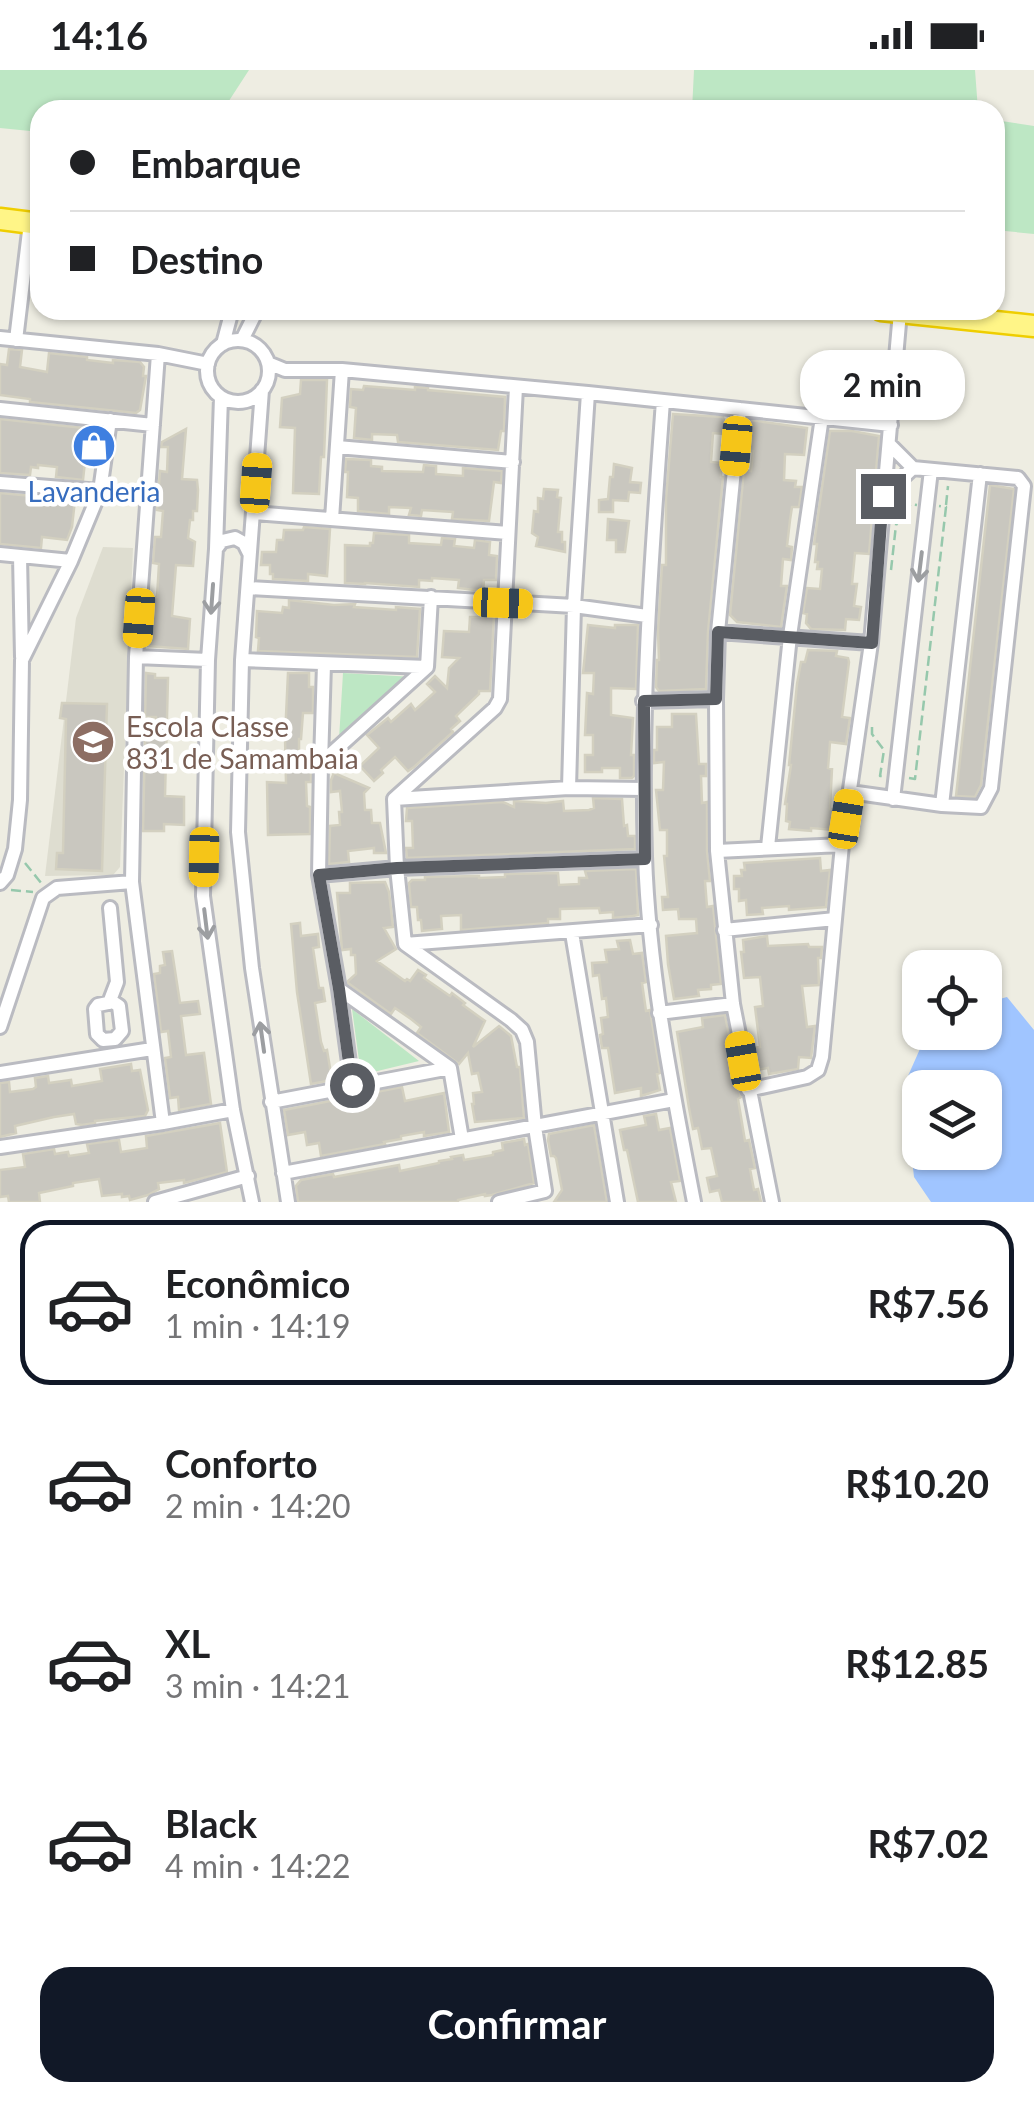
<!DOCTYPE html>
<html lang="pt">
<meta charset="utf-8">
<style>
:root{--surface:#fff;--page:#f6f6f6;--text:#202124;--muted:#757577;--line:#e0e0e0;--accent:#111827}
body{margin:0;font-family:Lato,sans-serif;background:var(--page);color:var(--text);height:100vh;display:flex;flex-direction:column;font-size:38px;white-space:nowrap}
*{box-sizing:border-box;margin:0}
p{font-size:32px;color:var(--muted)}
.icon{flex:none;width:55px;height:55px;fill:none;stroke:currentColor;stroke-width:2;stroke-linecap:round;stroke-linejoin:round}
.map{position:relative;height:1132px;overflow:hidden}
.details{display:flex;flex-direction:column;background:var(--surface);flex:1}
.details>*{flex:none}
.guide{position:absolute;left:30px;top:30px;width:975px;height:220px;border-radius:30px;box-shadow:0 2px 8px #0004;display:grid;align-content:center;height:220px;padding:0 40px;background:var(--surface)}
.buttons{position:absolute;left:902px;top:880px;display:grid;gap:20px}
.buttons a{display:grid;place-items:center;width:100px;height:100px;border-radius:20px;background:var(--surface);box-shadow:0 2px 8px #0004;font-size:50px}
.end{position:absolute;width:45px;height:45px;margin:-22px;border:12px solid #5a5d63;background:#fff;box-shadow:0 0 0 5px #fff}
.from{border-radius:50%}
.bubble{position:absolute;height:70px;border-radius:30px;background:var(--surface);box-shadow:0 2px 8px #0004;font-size:32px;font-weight:700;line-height:70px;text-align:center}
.car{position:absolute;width:30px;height:60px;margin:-30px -15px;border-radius:12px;box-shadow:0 0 8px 2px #0007;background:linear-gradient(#f5c518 24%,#345 0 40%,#f5c518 0 76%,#345 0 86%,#f5c518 0)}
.guide b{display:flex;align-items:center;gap:35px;height:95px;font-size:38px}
.guide b+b{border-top:2px solid var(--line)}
.guide i{width:25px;height:25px;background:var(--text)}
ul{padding:18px 0 0;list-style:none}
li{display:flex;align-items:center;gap:30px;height:165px;margin:0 20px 15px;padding:0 20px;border:5px solid transparent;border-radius:30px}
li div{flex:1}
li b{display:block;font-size:38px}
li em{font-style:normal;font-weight:700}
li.active{border-color:var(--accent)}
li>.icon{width:90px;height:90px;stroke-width:1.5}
.cta{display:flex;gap:20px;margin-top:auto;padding:20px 40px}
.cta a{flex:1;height:115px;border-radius:30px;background:var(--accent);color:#fff;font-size:40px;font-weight:700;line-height:115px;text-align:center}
.status{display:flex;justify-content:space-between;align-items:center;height:70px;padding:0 50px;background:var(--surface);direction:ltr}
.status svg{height:28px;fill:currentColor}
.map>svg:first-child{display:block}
.education{fill:#deddd0}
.green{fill:#bde7c4}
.water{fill:#a0c5ff;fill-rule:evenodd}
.building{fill:#c9c7bf;stroke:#d3d0c0;stroke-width:2.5}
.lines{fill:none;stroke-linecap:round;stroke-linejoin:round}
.minor-casing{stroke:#babbc1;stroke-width:18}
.highway-casing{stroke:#efce00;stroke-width:25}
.path{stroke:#96c8ac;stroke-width:2.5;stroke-dasharray:10 5;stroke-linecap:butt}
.minor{stroke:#fff;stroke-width:12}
.highway{stroke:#fff587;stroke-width:20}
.oneway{stroke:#9c9ea1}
.route{stroke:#5a5d63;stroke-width:12}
.labels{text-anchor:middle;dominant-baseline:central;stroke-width:9;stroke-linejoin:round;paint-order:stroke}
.shop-label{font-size:28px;fill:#366cbe;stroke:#fff}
.education-label{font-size:28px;fill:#785e54;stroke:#fff;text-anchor:start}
</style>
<div class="status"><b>14:16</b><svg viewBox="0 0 49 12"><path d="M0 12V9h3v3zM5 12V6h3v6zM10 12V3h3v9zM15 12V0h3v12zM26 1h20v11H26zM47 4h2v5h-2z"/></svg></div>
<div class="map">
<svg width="1034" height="1132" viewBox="0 0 1034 1132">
<rect width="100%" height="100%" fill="#eeede2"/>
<path class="education" d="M103,477L133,478L120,797L113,805L45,806L76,548Z"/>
<path class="green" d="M0,0H249L223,40H40V62L0,58Z
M694,0H975L978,40H692Z
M995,50L1034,56V164L995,160Z
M343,603L414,607L339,669Z
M352,939L419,991L361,1005Z"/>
<path class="water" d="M1007,927L1034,960V1132H931L914,1107L904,1015L927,963L985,962V933ZM920,1018H985V1082H920Z"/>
<path class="building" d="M9,279L22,280L20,297L47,302L49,283L87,287V290L113,293V290L140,292L144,297L143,306H146L140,340L136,343L30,332V329L0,325V294L7,295Z
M301,310H327L324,387H321L319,424L293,423L295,358L280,357L282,328L300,324Z
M364,316L415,320V317L428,318V320L505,327L504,361H501L498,380L398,372L397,365L372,364V370L354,368L356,338L350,337L351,319L363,320Z
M673,344L723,347L725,354L724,364L713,363L711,392L721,393V407H723L708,562L706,619L659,621L656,617L657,590H659L658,561L662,495H666V429Z
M0,349L93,359L96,361L94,374L87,373L83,410L56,407L57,397L38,395V398L31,397L30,405L0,403Z
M750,350L807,358L804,385L785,384L784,410L796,411L795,417H802L799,437H792L790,450L787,476L792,477L791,490L783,489L781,516H787L781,557L737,552L730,545L744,400L751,401L753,381H746Z
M186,359L182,409L197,410L198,420L197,441H193V450H190L188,468L195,472L193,496L176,495L172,546L190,549L188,579L147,576L150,527H157L159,494L153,493L155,467H161L163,441L157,440L160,401L167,402L168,377H161L162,372Z
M830,361H852L879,366L869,484L855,483L852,514H857L854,536L861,537L859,550L846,549L845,560L811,559L806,553L807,544L803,543L807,518L820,519L822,499H817L818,492H815L817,474H814Z
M346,389L371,390V396L382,397V401L423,402L424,395L436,396V404L463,406V398L502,401L501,413L494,412L489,451L452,449L453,442L422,440L421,446L409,445L411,438L389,437V444L358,441V428L347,427L348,402H345Z
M614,394L632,398L630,412L641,413L640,423L629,422L628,431L613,430V442H599V430L608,429L610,407H613Z
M990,415L1014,419L981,715L975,727L956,726Z
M544,419L558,420L557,427L561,428L558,462H562V472H565V482L536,476L538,467L532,463L534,441L538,442V428L543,429Z
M0,423L75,430L72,457L67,470L42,467L41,478L0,474Z
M608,449L629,451L625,482H616V470H607Z
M304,457L330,459L327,506L308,504V511L273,509V504H270V495H261L262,482H276L277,470H283L284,460H303Z
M374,463L409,465V473L441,475L442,468L455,469L454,476L474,478L475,470L490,472L489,485L497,486L496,510H484L483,521L458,518L459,510L432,508V511L419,510V517L365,513V514L345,513V475L370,476V473H373Z
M289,530L334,535L355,534L354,537L396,540V537L420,539L417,587L258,581L259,568L256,567L257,541L282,543L283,537L289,538Z
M483,545H494L490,621H479V624L456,646L460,651L451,659L453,662L414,697L408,701L395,687L381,700L383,703L374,711L360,696L379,678L367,665L388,648L391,652L411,634L415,640L435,622L427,614L435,606L447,618L449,598L459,588L442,587L444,561L469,562L470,547H483Z
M588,555L615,558V555H638L636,619L611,618V645L633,648L631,685H634V706L632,708H620V698H602V702H585V685H593V665H585L587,623L593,624L594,603H583Z
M808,580L837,581L836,586L848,588L849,592L842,647L850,648L846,674L830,672L829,686L828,698L832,699L830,739H837L834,760L811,758V761L789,759L790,752L786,751L787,734H785L791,695H789L797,614L801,592H805Z
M146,603L155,604V608H168L165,726L184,727V755L164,754V761H143L145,669H149V666H156V647H145Z
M288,603H309V617H313V643H303L301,669H299V698L311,699V712H306L307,736L310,737V764L268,765L267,712L286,713L285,667Z
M62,633L107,634L102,801L56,799L57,783H63L66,649L60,648Z
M672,644H696L699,694H706V706H701L702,733L707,732V781L710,811H705L707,837L713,836L721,914L711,915V919L698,920L699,926L674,929L668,894L666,866L697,863L696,849H679L678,839L663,840L662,827H668L664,786H667V760H660L656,720H663L664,692L654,693V680H657V657H672Z
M334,703L369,718L364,723L365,740H371L372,753H380L386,783H374V778L348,781L349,792L329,794L330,756L340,755L339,742H342L340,721L331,722V710Z
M593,728L622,729L624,756L627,755L628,766H635V779L407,788L406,778H413L412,751H406L407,738L503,732L514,737V731L546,733L563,731L564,741L589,740L594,738Z
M820,788L821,801L830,800L826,837L789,840V836L762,838L763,844L747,845L746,830L739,831V819H734V806H742L741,800H745L744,793Z
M636,799L638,845L633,846L613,848V842L600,843L599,838L560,839V849H548V853L461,860V845L441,846L442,859L422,861L421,850H418L417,837H411L409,813L412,810H425V807L479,806V808L505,807V804L558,803L559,815L579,814V808H587L585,801Z
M385,812L389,822L393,857L384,858L396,879L377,891L405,911L407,909L410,911L418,900L426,905L424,908L450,926L452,923L465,933L463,935L485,951L473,977L499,956L511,966L517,997H519L520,999L524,1048L475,1052L472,1034H474L473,1023L482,1022L478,1003L472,1004L468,983L459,994L417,963L421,957L411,949L395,938L391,944L348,913V911L356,904L355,885H351V879L342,880L337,823H350V813Z
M300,853L301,866L318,864L319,877L313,878L319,918H323L325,931L315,933L321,972L324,981L327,980L332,1010L311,1014L297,922L291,854Z
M767,866L768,876L808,874L809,877H822L821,888H818L819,915L802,916L807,957L815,956L811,988L799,987L798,999L769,1004L768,998L756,1000L752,978L760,977L755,937L763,936L760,907L744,908L741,882H744L743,870Z
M630,870L633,884L642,883L646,912L642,913L646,941L650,940L660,1003L657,1004L660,1020L641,1026V1018L615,1023L608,978H602L600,965L603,964L601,948L608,947L606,928L602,929L599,905L593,906L592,893L607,892L605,880L619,879L617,871Z
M172,881L180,933L198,931L200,944L181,946L186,985L204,983L211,1034L179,1040L178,1027L170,1028L165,988L171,987L168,961L161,962L154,904L160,903V896L165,895L163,882Z
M725,945L741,1027L738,1029L745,1071L749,1070L755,1098L750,1099L754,1120L758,1119L761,1132H722L719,1120L710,1122L707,1108L717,1106L711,1078L702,1079L698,1058L693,1059L689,1038L677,962L703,957L702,948Z
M131,994L132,1001L140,1000L148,1040L145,1046L95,1051V1053L82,1055L76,1054L74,1044L54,1047L15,1056L16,1063L0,1067V1013L9,1012L10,1022L33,1019L36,1017L35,1008L48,1006L49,1013L71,1010L72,1016L102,1011L100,999Z
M402,1017L405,1031L444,1023L449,1062L424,1066V1062L401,1066V1069L384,1072L385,1074L321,1086L319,1073L307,1075L305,1062L288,1065L284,1040Z
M656,1044L659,1060L670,1058L680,1111L671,1112L676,1132H638L627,1080H624L620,1060L646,1055L644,1046Z
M220,1053L227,1102L184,1113V1110L158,1113L159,1119L148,1125L130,1130L129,1126L122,1127V1124L102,1126L99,1109L73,1113V1116L39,1123L40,1132H9L8,1126L0,1127V1100L25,1097L23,1084L54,1079L55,1084L68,1082L69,1086L89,1083L87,1074L119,1070L121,1082L147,1078L146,1066Z
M594,1055L607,1132H554L562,1120L556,1088L554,1086H551L548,1070L549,1064Z
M524,1069L525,1075L528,1074L534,1113L492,1125L485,1126V1124L458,1130V1132H298L296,1116L301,1110L333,1104L334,1107L399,1095L400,1101L439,1093V1091L452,1089L451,1087L463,1085L464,1090L493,1085V1082L503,1080L502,1073Z"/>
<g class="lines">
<g class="minor-casing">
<path id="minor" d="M0,268L158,284L208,294
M16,270L30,153
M242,270L257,240
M207 301a31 31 0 1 1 62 0a31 31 0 1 1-62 0Z
M223,274L232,240
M158,284L136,587L132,812L163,1053
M268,293L285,300H342L588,323L891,355
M262,320L242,590L238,762L252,898L288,1132
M221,327L216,479L208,590L203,826L233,1040L252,1132
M663,331C652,483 640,634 645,786C649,903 672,1018 694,1132
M0,339L153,355
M740,339L718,562L716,629L717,781L733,934L772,1132
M337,377L513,392
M0,413L100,421
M883,426L913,398
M253,443L508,463
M332,449L342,300
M216,479L222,471L235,468L244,473L249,483
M0,484L71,491
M20,486L22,587
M248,518L574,536L647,546
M431,527L427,597L321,693L319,805L339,919L450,998L462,1069
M718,562L871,573
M136,587L208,590
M242,590L427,597
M643,631L716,629
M321,693L324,594
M569,718L574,536L588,323
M850,722L942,735L981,737L991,718L1024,416L1018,408L913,398L889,374
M394,729L569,718L644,719
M893,729L931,400
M942,735L980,404
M768,777L790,566L822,347
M717,781L842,775
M319,805L397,798L645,789
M0,813L7,805L15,779L20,730L22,590L71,491L100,421L110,350
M724,860L835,849
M572,863L617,1132
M405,874L651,855
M339,919L352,1015
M113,932L119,936L122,961L115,969L103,970L97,964L95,939L98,935Z
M109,933L117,912L110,838
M659,943L733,934
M0,957L43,828L57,818L132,812
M0,1003L152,979
M748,1020L807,1007L818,1000L822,987L842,775L871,573L900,242
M271,1032L450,998
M0,1077L163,1053L233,1040
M283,1103L674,1030
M155,1132L248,1106
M499,1132L545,1121L535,1057L527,972L522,960L511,950L405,874L397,798L394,729L495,638L500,629L516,317"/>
</g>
<g class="highway-casing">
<path id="highway" d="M0,149L40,154
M881,240L1034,256"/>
</g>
<path class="path" d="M946,435L948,416
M891,500L896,455L911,434L917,435
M872,657V664L884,680L880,706H884
M909,708L915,709L946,437L939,436
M25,793L42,814
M11,820L33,822"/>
<use href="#minor" class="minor"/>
<use href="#highway" class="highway"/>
</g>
<defs><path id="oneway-shaft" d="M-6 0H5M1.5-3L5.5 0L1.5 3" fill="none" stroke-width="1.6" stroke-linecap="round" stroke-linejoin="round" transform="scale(2.5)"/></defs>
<g class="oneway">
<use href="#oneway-shaft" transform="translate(920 497) rotate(97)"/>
<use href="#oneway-shaft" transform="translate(212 529) rotate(94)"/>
<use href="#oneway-shaft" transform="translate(206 854) rotate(83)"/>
<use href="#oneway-shaft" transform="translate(262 967) rotate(-98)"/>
</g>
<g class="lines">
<path class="route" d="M352,1015L339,919L319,805L397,798L645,789L644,631L716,629L718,562L872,573L883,426"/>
</g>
<defs>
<g id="shop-disc" transform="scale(2.25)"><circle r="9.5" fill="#3f7fe0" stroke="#fff"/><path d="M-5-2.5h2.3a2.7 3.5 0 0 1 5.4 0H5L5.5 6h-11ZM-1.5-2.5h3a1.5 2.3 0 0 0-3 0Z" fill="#fff"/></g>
<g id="school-disc" transform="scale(2.25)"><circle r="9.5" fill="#8d6e63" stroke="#fff"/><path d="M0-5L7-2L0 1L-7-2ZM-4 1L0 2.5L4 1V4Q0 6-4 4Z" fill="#fff"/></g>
</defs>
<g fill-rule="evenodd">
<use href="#shop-disc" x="94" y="376"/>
<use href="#school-disc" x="93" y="672"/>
</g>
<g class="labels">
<g class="shop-label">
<text x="94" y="421">Lavanderia</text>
</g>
<g class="education-label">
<text x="126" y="656">Escola Classe<tspan x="126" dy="32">831 de Samambaia</tspan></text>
</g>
</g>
</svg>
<div class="buttons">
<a><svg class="icon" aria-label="locate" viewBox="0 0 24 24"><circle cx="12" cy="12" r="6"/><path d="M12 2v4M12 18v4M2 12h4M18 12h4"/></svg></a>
<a><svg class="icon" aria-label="layers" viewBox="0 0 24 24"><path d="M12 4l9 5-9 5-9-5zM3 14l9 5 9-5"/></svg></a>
</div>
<i class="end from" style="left:352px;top:1015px"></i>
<i class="end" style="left:883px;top:426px"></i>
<div class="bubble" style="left:800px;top:280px;width:165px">2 min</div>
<i class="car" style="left:736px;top:376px;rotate:185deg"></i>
<i class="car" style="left:256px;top:413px;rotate:4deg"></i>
<i class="car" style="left:503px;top:533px;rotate:92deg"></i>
<i class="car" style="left:139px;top:548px;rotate:184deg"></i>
<i class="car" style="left:846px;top:749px;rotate:9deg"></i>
<i class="car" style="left:204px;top:787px;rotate:181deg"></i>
<i class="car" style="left:743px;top:991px;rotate:350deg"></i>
<div class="guide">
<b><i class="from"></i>Embarque</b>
<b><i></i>Destino</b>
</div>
</div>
<section class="details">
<ul>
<li class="active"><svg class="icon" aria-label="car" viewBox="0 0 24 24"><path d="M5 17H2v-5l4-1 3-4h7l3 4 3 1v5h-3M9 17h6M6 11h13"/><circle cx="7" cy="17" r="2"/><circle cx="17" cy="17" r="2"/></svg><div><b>Econômico</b><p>1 min · 14:19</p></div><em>R$7.56</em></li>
<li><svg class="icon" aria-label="car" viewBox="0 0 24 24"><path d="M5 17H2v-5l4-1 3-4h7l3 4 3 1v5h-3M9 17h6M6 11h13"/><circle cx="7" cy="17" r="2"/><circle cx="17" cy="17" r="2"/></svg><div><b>Conforto</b><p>2 min · 14:20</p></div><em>R$10.20</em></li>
<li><svg class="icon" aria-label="car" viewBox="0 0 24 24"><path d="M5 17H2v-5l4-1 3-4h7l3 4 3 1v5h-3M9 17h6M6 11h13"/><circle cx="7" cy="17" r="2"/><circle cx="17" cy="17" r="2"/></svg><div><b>XL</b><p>3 min · 14:21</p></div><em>R$12.85</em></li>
<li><svg class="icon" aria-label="car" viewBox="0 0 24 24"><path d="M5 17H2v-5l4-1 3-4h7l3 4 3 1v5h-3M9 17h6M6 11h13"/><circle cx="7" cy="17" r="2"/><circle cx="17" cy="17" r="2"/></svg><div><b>Black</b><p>4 min · 14:22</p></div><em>R$7.02</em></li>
</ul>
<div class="cta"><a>Confirmar</a></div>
</section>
